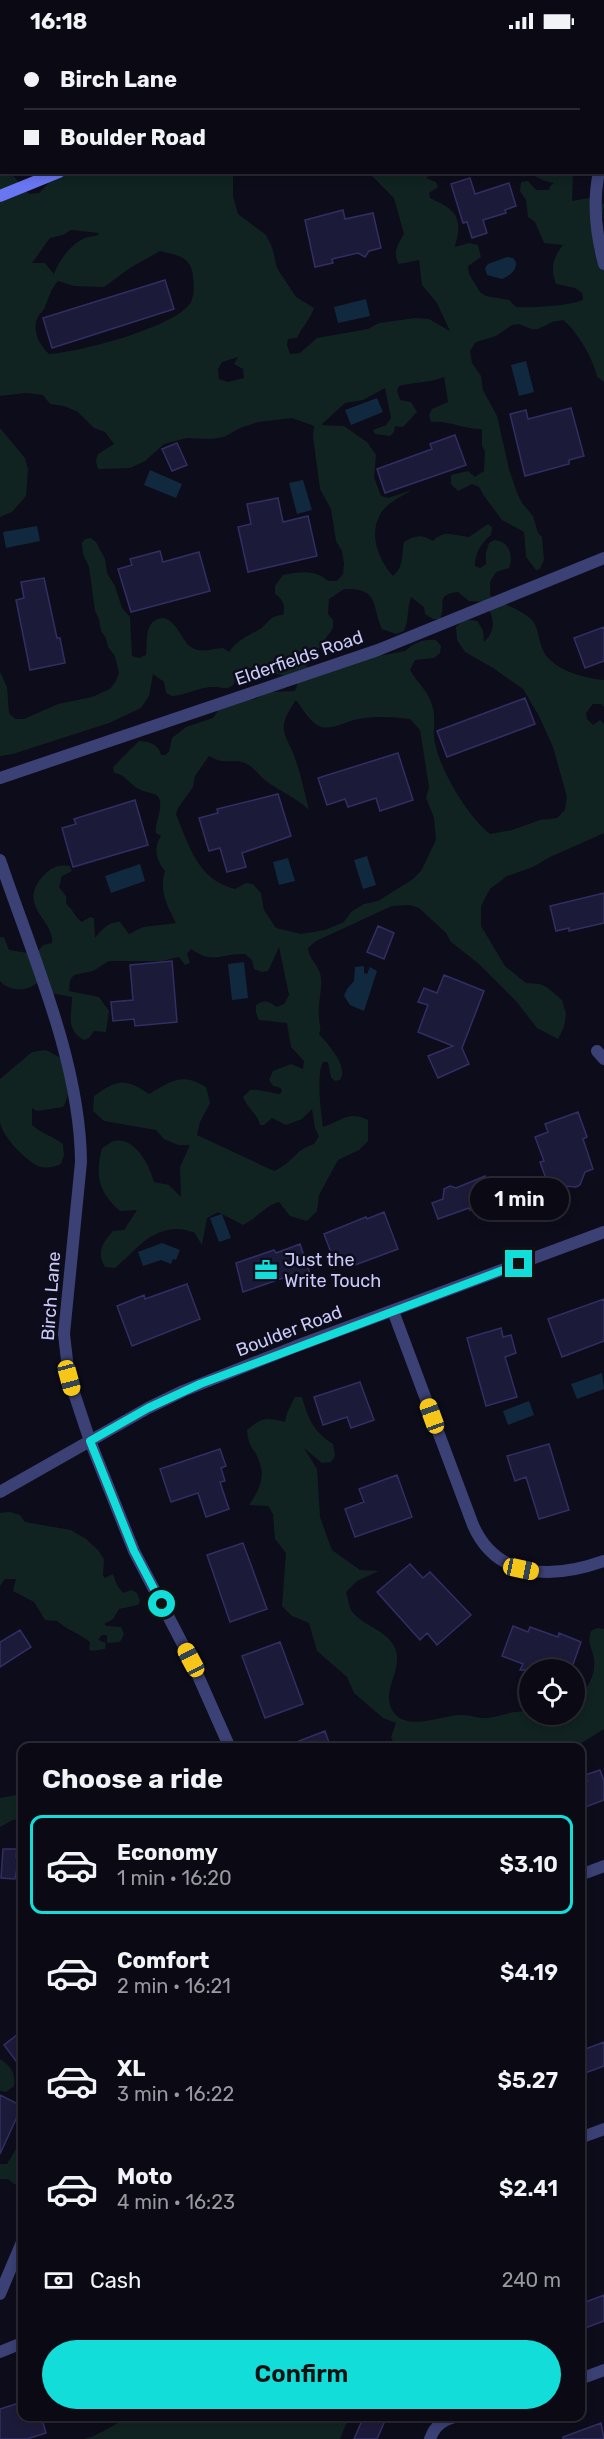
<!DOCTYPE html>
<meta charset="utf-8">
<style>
:root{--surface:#0a0914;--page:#181722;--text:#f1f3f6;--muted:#999aa0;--line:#2a2a34;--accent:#13ddd9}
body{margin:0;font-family:Rubik,sans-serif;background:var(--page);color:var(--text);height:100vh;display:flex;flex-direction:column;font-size:22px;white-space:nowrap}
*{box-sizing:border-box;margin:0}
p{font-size:20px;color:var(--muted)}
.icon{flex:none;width:33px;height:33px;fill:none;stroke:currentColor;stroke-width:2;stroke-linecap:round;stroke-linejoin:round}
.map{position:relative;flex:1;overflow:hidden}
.sheet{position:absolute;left:18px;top:1701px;width:567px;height:678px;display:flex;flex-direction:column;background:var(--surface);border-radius:12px;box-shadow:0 3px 9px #0003,0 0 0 2px var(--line)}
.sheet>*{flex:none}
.guide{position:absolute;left:0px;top:0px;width:604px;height:132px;box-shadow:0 3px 9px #0003,0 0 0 2px var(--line);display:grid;align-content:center;height:132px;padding:0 24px;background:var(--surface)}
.buttons{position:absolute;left:519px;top:1617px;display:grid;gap:12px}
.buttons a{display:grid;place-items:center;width:66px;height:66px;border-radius:50%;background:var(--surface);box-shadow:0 3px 9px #0003,0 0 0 2px var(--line);font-size:30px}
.end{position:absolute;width:27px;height:27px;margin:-14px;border:8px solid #13ddd9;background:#111;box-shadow:0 0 0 3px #111}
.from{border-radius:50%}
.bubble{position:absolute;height:42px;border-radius:21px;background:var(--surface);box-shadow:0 3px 9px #0003,0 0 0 2px var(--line);font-size:20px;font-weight:600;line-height:42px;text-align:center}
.car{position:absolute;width:18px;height:36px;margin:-18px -9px;border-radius:8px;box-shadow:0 0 4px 2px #0007;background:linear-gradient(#f5c518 24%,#345 0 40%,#f5c518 0 76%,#345 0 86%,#f5c518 0)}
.guide b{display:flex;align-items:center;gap:21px;height:57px;font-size:22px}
.guide b+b{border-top:2px solid var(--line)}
.guide i{width:15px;height:15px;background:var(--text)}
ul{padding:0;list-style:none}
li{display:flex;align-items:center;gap:18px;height:99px;margin:0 12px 9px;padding:0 12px;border:3px solid transparent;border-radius:12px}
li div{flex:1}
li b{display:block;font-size:22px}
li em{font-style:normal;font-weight:600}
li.current{border-color:var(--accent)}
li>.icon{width:54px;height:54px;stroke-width:1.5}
h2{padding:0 24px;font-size:27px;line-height:72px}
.pay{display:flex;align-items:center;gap:15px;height:66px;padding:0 24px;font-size:22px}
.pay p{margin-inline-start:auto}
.action{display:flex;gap:12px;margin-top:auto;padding:12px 24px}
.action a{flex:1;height:69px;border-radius:36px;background:var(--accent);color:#111;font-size:24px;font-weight:600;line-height:69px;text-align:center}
.status{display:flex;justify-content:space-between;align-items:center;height:42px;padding:0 30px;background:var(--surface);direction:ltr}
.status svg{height:16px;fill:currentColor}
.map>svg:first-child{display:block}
.green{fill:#102320;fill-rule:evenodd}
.water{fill:#11293e}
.building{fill:#1c1a39;stroke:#322e63;stroke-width:1.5}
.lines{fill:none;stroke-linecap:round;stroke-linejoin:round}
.street{stroke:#3b4075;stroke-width:12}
.secondary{stroke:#6976f2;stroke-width:12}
.route{stroke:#13ddd9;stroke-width:8}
.labels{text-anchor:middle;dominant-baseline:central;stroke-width:5;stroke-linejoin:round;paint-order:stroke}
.street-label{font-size:18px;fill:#cacafa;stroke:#0d0c1a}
.poi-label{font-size:18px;fill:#cacafa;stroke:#0d0c1a;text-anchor:start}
</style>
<div class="status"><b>16:18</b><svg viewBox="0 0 49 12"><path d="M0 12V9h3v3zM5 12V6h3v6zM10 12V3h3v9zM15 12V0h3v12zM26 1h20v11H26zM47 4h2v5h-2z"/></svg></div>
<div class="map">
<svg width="604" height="2397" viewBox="0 0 604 2397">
<rect width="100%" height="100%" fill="#0d0c1a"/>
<path class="green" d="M282,0H604L603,2Z
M0,118L2,130L11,131L29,152L39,151L58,131H233V154L238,172L266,193L272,205L277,226L296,255L314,266C310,278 302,285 297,296L288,297L287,303L290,312L300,311L317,296L368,287L379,281L415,276L429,277L450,289L437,261L422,243L419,218L399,222C392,211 398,202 404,192L394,156L369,131H435L426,136L436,140L438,145L429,151L430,156C446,164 461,169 458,191C458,196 455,200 455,205L469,201L478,203L481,215L468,224L469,232L480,250L486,254L509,258L516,265C534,266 567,264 583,258L582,251L575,246L556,242C550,227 553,215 563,203L544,201L535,180L528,175L526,158L520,149L521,140L528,139L536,148H549L550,144L554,141L542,138L529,131H573L572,159L589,156L604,162L601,183L604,190L594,206V209L597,207L604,208V340L597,335C595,320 576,287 563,278L552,280L538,287H531L519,282L512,283L496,294L476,300L470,309L472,321L481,334L483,348L497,374L509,427L517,451L522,461L533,474L538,491L542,495L544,518L540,527L536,528L526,515L524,490L502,478L484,454L479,445L472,442L458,449L451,442V433L468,429L475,435L484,429L485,409L482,404V387C466,388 449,378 431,380L429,373L432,367L448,360L444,335C430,341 413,340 399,344L397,348L400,358L411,360L417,370L403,385L395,384L394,390L390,394L375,392L373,388L386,383L391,376L385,346L363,358L345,361L321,383L344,384L367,400L376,413L374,435L381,454L388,456L412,448C402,454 387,461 381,471C368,492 378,517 393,534C405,523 401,514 404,500C415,493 423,492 433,499C444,487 456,494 469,495L488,482L492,485L491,493C481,501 475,511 475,524L480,526L486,522V511L489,501L494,498C509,499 514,513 509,526L496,530L490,540V553C502,563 519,566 531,577C538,584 538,594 541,603C547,627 583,636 604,638V665L601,662H593L586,671L587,677L593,683L600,678L604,682V791L548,816L533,825L507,834L490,847L481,864V884L505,924L526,941L540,942L548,946L562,958L566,972L564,985L558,997L537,986L516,959L479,922L451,900L446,891L419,866L410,863L392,864L316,899L308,906C309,917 317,921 320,931C324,945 317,961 319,974C319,982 322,985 319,992C329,1003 349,1025 340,1038L335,1039L331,1035L328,1020H323C316,1034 321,1069 323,1085C341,1079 349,1068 368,1078V1099L359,1108L338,1118L319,1153L317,1169L307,1179L290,1174L279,1160C266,1163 256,1177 243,1183L218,1170L207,1176L202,1203L194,1190C189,1190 185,1187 180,1187C149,1186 136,1209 115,1226L105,1225C96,1210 103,1200 113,1189L124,1188L137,1168L120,1169C98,1150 95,1133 102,1106C106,1104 110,1100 114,1099C135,1094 150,1124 154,1140L169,1143L181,1155L180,1125L190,1103H178L164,1097L156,1088L104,1079L93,1069L94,1054C117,1038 124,1035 149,1052C172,1039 181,1030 206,1045L210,1061L200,1080L197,1093L274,1129C293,1121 294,1108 314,1102L319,1094L315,1086L312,1067L302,1077L286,1083L272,1076L264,1083H260C258,1072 247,1066 243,1055L250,1048C261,1047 269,1051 280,1052L282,1049L281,1046L273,1044L269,1038L273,1029L291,1022L303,1027L304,1019L291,1005L287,981L259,978L256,971V963C265,957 268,959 277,965L284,962L289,953L279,905L268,929L262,930L254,927L252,918L245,912C222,911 213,923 191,907L187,912L190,921L185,923L179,915L162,919H109L93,929L74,933L70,938L69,949L99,955L109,969L106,990L94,989L89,996L84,998C65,988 72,972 72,955L50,951L38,940C28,950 9,950 0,939V895H4L9,908L28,911L38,909L43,903L52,901C55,878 15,864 44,833C51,825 60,822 70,824L72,829L62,834L59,845L66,854V862C73,867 75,876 82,880L90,875L94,876L95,896C101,888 109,879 120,880L129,892L143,885L176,881C167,864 159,849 165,829C156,818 153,806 161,794L156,791C154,779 168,758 154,752C147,750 138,748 133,743C125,737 124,732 114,731L113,725L139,699C148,699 159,702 161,713H165L169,710L172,696L186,685L213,676L220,666L241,659L255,657L268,650L295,649L301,632C295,633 288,634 282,633C268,631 247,619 236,632L234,642C228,648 224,646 216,645C201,644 187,653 172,654L166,651L164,640L153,632L149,654L141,666L109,681L13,712L0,714V630L7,645L9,671L15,677H24L58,662L92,655L110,647L116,639L119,631L115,614L108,605L106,596L101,589L99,577L95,569L89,525L83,512L82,501L85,497L91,496L96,500L105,517L107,531L115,544L122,566L130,575L132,614L139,616L146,613C148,599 143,578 163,576C181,580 180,604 198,608C207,610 214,606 223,606L229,610C237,598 248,594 260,587C269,581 270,573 283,573C286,564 283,557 275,552V544L283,533C299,530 315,527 328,539H337L343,532L344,522L342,509L336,499L331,467L320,447L313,395L314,384L292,376L258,380L240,386L224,395L211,397L187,396L164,402L145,419L130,426L98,427L96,419L98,412L114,402L105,390L94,386L78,370L64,364L50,362L43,353L26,351L0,354ZM71,188L99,191L98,193C93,195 88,194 83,197C71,202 58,220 54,232L45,221H32L50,196L63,193ZM160,209C176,213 191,214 193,234C194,243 195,257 188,264C167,287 80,310 49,312C40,304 32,289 37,277C39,272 43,270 45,265C49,255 51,247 58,239L74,244L104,245L130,226ZM238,315L234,322L243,327L244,336L228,340L219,337L218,327L222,320ZM344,547C380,546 371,563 382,587L396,592L404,589C409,578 407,567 411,555L424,565L425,572L433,577H440C447,562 434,553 458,550L469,559L485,560C494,575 497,587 484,600L483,588L477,579C468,577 463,578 456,585L457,598L465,610L493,626L523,647L539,674L553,705L567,755L565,768L557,776L540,778L512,788L490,792C467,774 438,725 434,696C433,685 436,674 432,663C428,648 417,641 410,628L415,618L434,616L440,611L441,604L436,598C423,597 415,600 405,609L321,625H306L333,586V578L328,572L329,557ZM296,658C303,667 310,681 321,685C333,688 347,679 358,677C375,674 393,675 410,677L420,688L429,745L426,756L434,776L436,798L421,829L413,837L378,859L364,862L351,870L344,880L325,888L301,892L276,886L264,868L261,851L253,842L246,841L235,847C198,838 189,804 176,772L178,766L193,745L195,734L209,714C226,724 232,716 245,721C253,724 259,734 266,739C280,750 296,755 309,768C305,753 302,737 297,722C288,691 273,691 296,658Z
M0,386L25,416L28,427L26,454L12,470L0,475Z
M46,1008L61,1016C66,1033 73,1049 63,1065L37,1069L32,1066V1083C42,1092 53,1094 63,1102L64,1113L61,1122C54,1125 46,1127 38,1124C24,1117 2,1094 0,1080C0,1066 0,1051 0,1037L32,1010Z
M295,1355H302C308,1377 314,1390 333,1402L335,1414L331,1420L322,1421L304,1406L317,1427L320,1475L332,1508L360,1528L379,1529L357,1539L346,1550C348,1556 349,1566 353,1571C366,1585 388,1589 395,1606C404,1627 381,1647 392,1668C405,1691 442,1673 461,1673C471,1673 480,1677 489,1676C503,1673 515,1668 529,1670L530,1672L546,1673L559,1679L565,1673L574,1672L575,1660C586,1647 596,1636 594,1617C592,1605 587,1603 591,1589L597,1586L604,1587V1687L575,1705H395L391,1695L396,1681L383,1676L354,1651L347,1635L317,1609L309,1581L292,1574L282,1564L286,1511L275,1497L273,1472L268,1464L249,1463C258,1450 266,1436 259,1419C254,1404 249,1409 247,1388C262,1375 266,1375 285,1380L287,1371Z
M10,1470L20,1473L25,1480L71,1488L86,1497L98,1508L104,1517L103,1534L105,1536L113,1532L117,1543L123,1551L132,1548L137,1551L140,1559L138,1563L119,1567L113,1577L104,1582L107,1584L121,1585L124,1592L120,1600L107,1601V1593H102L98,1598L106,1601L105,1607L91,1609L89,1607L90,1600C79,1591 67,1588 57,1579L45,1578L34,1560L13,1549L16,1537H5L0,1544V1471Z
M22,1752V1777L13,1778L0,1785V1756Z
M0,2017C11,2024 16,2031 14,2044L6,2050L0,2049Z
M22,2097V2144L14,2142L8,2137H0V2122H7Z
M142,2375V2374L349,2375L340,2397H84L94,2394L118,2381Z"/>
<path class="water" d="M507,215L513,216L516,220C517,229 509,234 502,237L487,233L485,226L488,222Z
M366,257L370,274L338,281L334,265Z
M526,319L534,350L519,354L511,323Z
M377,356L383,370L351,383L345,368Z
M150,428L182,442L176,456L144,443Z
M303,438L312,468L297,472L289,441Z
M37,484L40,499L6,506L3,490Z
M367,814L376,843L363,847L354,818Z
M288,816L295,839L279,843L273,820Z
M140,822L145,839L111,851L105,834Z
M244,920L248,956L232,958L228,922Z
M364,924V931L367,932L370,925L377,929L364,969L350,963L344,954L347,947L354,939L355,925Z
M222,1172L231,1196L219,1200L210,1176Z
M162,1201L180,1208L176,1218L173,1217L171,1222L161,1218L143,1224L138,1210Z
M602,1331L604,1347L577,1357L571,1342Z
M529,1359L534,1373L508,1383L503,1369Z"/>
<path class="building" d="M470,136L475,152L509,141L516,164L505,168L506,171L483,178L487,191L472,196L467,180L463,181L451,142Z
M343,168L345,177L373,171L381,206L369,209L365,215L358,211L332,217L333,221L315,225L305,178Z
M165,238L174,267L52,306L43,276Z
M571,366L584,414L569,418V422L525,434L510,372L526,368L528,377Z
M455,393L466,423L385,451L377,427L432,407L430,402Z
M177,401L187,423L172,429L162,407Z
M278,456L283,480L308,474L317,514L248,530L238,485L251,482L247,462Z
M160,509L163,520L199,510L210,549L131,570L118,527L132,523L130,517Z
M44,536L57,596H60L65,621L30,628L16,558L24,556L21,540Z
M604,585V619L585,626L574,596Z
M525,656L535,682L447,715L437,689Z
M398,711L413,758L380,769L376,756L348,765L345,757L327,763L318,736Z
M278,752L291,794L242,811L246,825L227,830L220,806L209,809L199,776L218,771L217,767Z
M135,758L148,803L73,825L62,786L76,782L74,777Z
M604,851V881L569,889V886L556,889L550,864Z
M378,884L394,891L384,917L367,910Z
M172,919L177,980L135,984L134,977L113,979L111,960L133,958L130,923Z
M444,933L484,949L462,1006L469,1022L438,1036L428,1014L453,1004L418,990L428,963L418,960L424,946L437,951Z
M578,1070L587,1095L583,1097L593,1127L585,1130L580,1143L576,1145L564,1144L541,1152L535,1138L545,1134L540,1120L544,1119L535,1095L548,1090L545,1082Z
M485,1134L499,1169L479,1176L475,1166L470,1168L469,1166L438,1177L432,1161L443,1157L444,1147L450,1144L456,1146Z
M384,1170L398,1207L355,1223L353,1218L336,1224L324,1192L366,1175L367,1177Z
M300,1202L311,1235L289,1243L286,1235L243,1250L236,1221L274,1208L276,1211Z
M187,1242L200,1277L132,1304L117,1264L144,1253L145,1257Z
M604,1257V1299L562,1315L548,1277Z
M501,1286L503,1295L511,1293L516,1311L505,1315L517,1355L486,1364L467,1296Z
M360,1340L374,1378L351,1386L347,1375L323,1383L314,1355Z
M549,1402L569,1468L539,1477L526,1435L515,1439L507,1414Z
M220,1407L226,1424L221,1426L225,1439L220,1440L229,1467L206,1475L198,1451L171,1460L160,1427Z
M397,1433L412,1475L355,1495L345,1467L364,1460L359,1447Z
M243,1501L267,1567L230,1580L207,1513Z
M410,1522L423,1536L430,1530L471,1573L437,1603L427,1591L420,1598L377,1550Z
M513,1584L528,1590L530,1585L558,1595L559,1591L581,1600L571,1628H520L523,1622L502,1614Z
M20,1588L31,1605L0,1625V1600Z
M280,1600L303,1662L265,1676L242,1614Z
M325,1689L331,1706H286V1704Z
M600,1728L604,1739V1758L580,1767V1742L587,1739L585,1733Z
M3,1807H17L16,1815H19L15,1837L1,1836Z
M22,1989V2027L4,2003Z
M604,2000V2024L580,2033V2009Z
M0,2053L22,2064L0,2112Z
M604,2253V2279L580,2288V2262Z
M22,2360V2374H41L46,2391L27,2397H0V2367Z
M364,2374H387L377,2397H354Z
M601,2381L604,2397H563V2395Z"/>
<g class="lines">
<path class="street" d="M603,117L604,113
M599,130C592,162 596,192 604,222
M0,736L378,608L604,516
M0,818C32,913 80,1019 81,1120L64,1292L69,1336L90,1399L134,1509L191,1618L230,1706
M597,1009L604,1017
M393,1269L473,1483C497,1538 554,1537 604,1519
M0,1450L148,1366L183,1349L294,1305L604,1190
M580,1833L604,1824
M580,2096L604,2087
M0,2252L22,2200
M0,2310L22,2301
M580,2337L604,2328
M430,2397C435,2383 443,2378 458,2374"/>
<path class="secondary" d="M603,3H604
M0,154L59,130"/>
</g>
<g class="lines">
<path class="route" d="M162,1562L134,1509L90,1399L148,1366L200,1342L519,1222"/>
</g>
<defs>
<g id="office-bare" transform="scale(1.8)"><path d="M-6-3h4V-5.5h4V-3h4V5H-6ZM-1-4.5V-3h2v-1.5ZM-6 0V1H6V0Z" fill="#13ddd9" stroke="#0d0c1a" stroke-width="2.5" paint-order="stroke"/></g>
</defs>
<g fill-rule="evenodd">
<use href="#office-bare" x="266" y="1228"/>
</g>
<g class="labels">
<g class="street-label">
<text transform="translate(299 616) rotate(-19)">Elderfields Road</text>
<text transform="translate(51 1254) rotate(-86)">Birch Lane</text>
<text transform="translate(289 1289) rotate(-21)">Boulder Road</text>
</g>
<g class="poi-label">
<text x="284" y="1218">Just the<tspan x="284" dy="21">Write Touch</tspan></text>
</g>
</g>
</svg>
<div class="buttons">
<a><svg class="icon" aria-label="locate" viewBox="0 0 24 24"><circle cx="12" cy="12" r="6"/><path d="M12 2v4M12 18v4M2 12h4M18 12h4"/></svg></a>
</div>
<i class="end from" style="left:162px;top:1562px"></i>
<i class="end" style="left:519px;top:1222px"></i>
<div class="bubble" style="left:470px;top:1136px;width:99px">1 min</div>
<i class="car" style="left:69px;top:1336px;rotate:165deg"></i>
<i class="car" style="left:432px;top:1374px;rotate:340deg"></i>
<i class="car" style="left:521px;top:1527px;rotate:102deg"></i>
<i class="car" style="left:191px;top:1618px;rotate:332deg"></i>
<div class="guide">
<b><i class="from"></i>Birch Lane</b>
<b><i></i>Boulder Road</b>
</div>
<section class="sheet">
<h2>Choose a ride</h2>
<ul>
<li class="current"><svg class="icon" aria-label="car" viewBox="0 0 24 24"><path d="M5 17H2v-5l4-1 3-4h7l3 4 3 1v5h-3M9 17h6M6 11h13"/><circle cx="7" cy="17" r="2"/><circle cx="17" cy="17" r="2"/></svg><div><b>Economy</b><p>1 min · 16:20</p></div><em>$3.10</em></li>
<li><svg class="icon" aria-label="car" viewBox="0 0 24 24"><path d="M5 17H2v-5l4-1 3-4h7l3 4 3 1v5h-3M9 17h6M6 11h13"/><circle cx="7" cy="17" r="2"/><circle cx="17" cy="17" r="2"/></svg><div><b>Comfort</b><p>2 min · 16:21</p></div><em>$4.19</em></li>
<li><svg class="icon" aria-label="car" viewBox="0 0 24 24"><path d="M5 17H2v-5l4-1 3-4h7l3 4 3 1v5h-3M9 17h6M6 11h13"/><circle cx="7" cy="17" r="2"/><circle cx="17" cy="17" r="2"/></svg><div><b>XL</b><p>3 min · 16:22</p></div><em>$5.27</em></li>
<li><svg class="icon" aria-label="car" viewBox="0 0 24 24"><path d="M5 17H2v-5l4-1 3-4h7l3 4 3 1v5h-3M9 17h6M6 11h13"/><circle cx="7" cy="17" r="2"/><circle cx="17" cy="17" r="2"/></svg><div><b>Moto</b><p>4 min · 16:23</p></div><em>$2.41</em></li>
</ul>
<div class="pay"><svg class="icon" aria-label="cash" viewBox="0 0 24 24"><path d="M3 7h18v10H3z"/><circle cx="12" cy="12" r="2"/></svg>Cash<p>240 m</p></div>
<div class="action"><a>Confirm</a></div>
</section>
</div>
